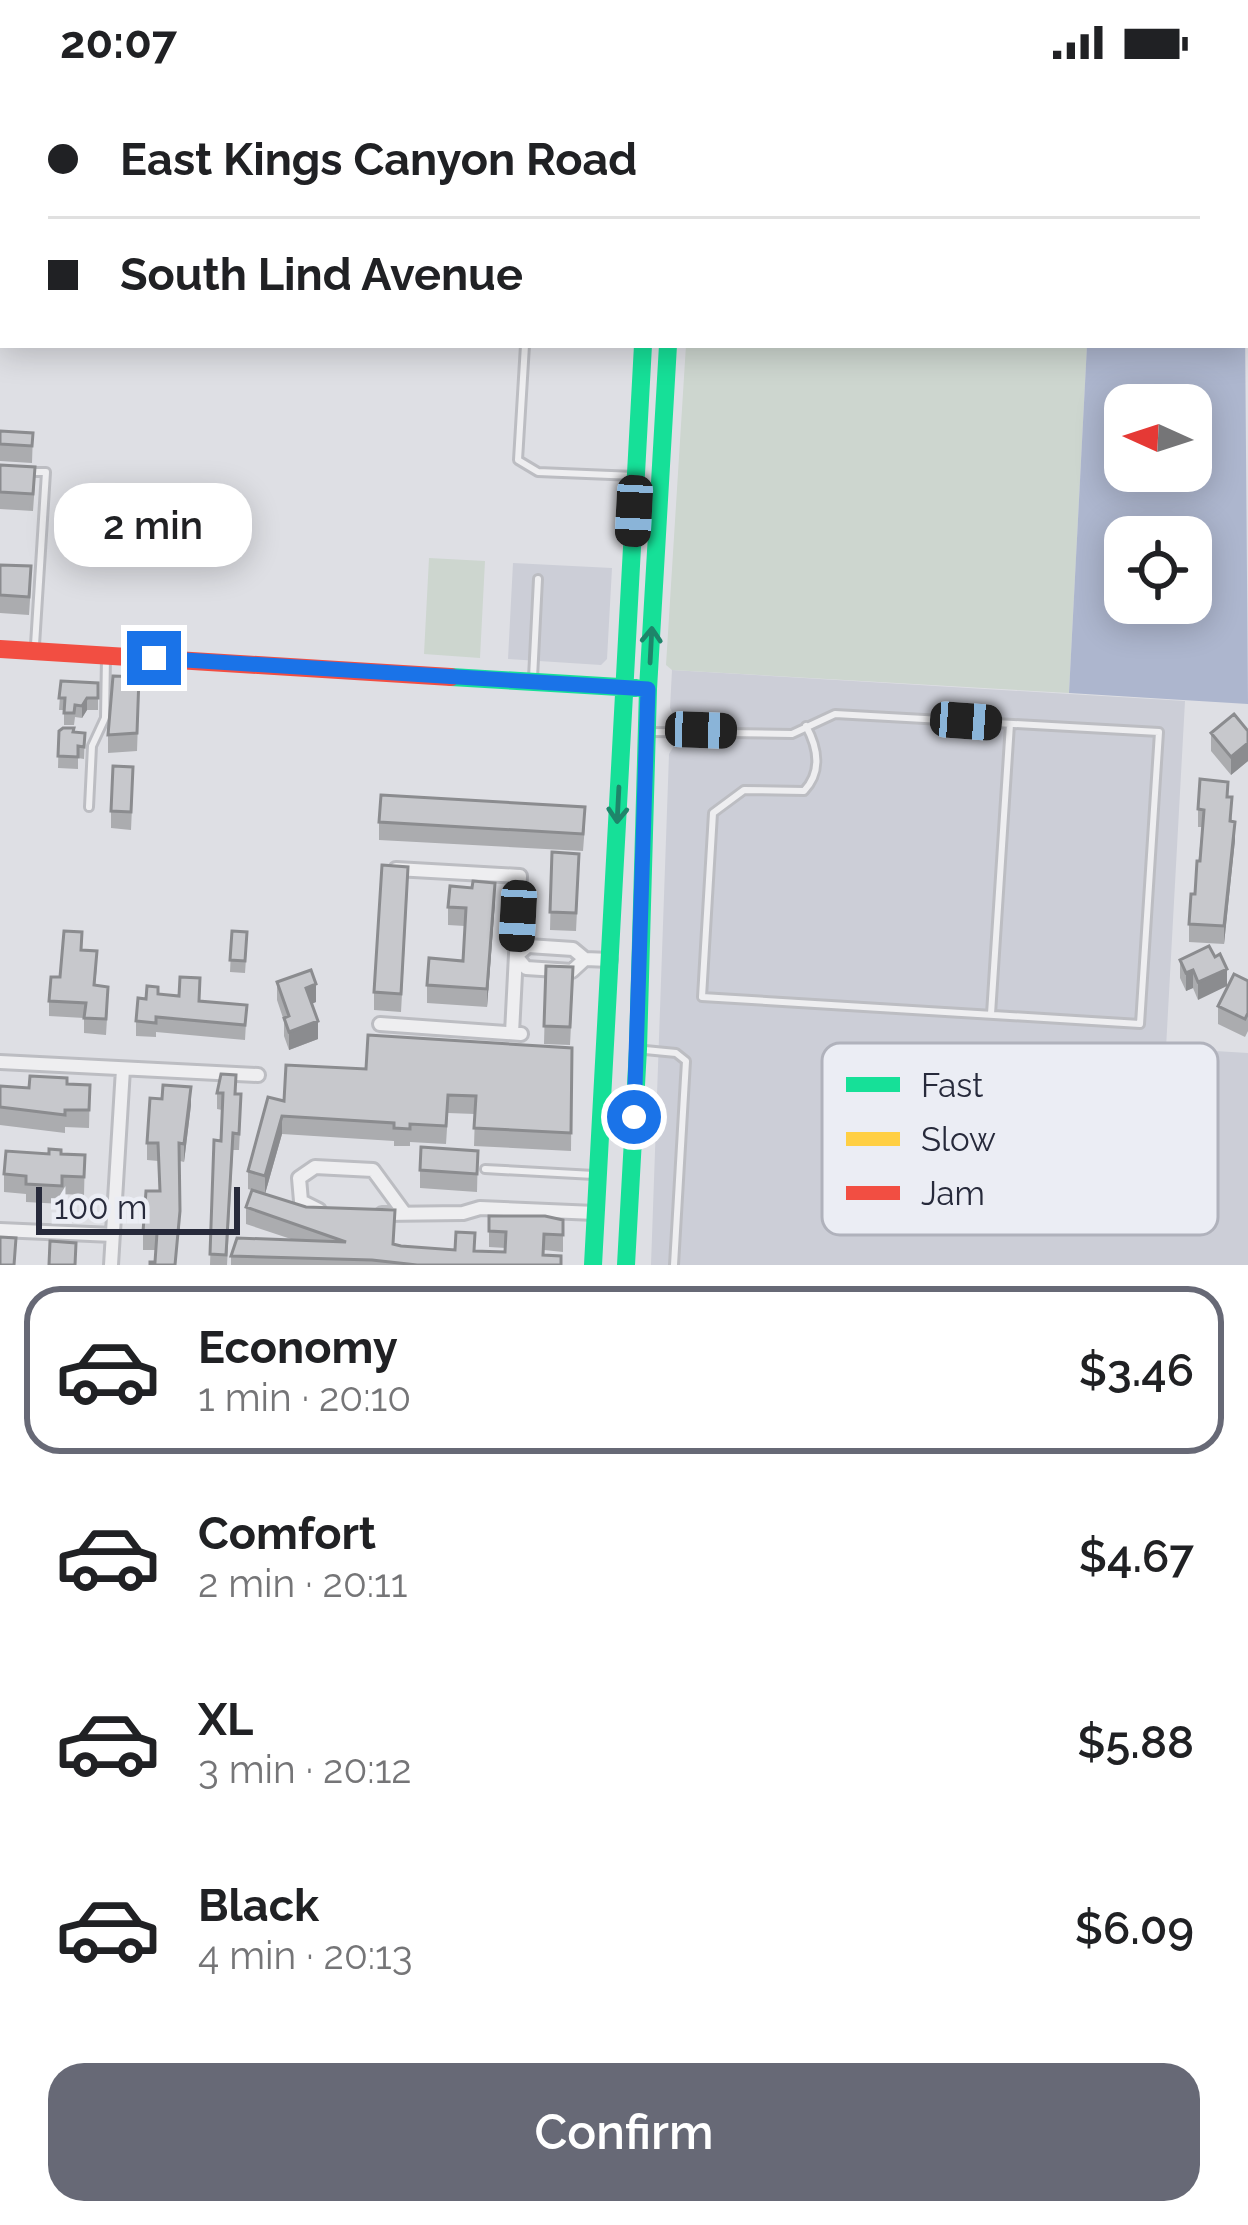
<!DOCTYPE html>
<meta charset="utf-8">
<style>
:root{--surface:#fff;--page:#f6f6f6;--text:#202124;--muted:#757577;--line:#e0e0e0;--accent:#676976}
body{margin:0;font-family:Raleway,sans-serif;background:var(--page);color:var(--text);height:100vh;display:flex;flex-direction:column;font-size:45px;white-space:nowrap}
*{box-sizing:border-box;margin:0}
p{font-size:39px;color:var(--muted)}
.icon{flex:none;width:66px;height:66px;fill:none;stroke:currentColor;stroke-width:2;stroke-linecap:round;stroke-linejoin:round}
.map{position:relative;height:1181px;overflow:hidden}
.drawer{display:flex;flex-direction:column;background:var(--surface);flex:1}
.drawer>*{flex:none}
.top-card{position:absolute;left:0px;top:0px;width:1248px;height:264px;box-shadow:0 6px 30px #0003;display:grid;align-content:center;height:264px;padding:0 48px;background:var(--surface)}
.needle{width:78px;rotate:273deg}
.tools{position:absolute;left:1104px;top:300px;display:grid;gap:24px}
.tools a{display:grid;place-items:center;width:108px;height:108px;border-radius:24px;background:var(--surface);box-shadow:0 6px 30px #0003;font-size:60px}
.scale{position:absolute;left:36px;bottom:30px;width:204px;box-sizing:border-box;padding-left:12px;border:6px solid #272a3b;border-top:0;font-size:33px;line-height:42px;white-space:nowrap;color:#272a3b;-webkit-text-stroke:9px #ebedf4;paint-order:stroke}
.end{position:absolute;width:54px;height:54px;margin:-27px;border:15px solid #1a73e8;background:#fff;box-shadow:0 0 0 6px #fff}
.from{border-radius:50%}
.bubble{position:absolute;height:84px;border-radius:36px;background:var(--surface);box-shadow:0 6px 30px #0003;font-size:39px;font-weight:600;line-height:84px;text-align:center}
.car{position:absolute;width:36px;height:72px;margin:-36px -18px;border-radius:15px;box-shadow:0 0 9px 3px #0007;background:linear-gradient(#222 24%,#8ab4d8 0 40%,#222 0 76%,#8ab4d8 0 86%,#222 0)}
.top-card b{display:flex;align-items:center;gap:42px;height:114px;font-size:45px}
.top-card b+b{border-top:3px solid var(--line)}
.top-card i{width:30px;height:30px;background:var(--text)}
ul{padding:21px 0 0;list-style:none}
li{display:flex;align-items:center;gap:36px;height:168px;margin:0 24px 18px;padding:0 24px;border:6px solid transparent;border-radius:36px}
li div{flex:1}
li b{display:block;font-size:45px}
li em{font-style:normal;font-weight:600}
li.selected{border-color:var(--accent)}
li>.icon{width:108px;height:108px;stroke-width:1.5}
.action{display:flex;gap:24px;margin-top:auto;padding:24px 48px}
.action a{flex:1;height:138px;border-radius:36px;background:var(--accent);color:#fff;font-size:48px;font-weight:600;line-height:138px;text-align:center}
.status{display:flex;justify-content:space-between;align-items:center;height:84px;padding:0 60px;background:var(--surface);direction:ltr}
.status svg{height:33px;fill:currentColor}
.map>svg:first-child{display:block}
.built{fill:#ccced7}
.green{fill:#cdd6cf}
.water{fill:#adb6ce;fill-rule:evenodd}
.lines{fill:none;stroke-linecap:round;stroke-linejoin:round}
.lane-casing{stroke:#bcbdc2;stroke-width:12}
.street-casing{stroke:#bcbdc2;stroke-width:18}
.lane{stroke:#eeeef0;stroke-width:6}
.street{stroke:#eeeef0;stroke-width:12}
.fast{stroke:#16e098;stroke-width:18}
.slow{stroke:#ffcf43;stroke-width:18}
.jam{stroke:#f24e42;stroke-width:18}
.wall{fill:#abacaf}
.shaded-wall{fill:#8b8c8f}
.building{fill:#c7c8cc;stroke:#8b8c8f;stroke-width:3}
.oneway{stroke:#1e856a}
.route{stroke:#1a73e8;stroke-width:15}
.key{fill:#ebedf4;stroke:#b0b2bc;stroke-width:3}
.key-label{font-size:33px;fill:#272a3b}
</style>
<div class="status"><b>20:07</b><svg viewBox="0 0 49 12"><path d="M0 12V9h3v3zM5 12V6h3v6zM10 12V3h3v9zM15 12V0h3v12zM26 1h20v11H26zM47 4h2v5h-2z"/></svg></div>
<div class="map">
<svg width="1248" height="1181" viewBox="0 0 1248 1181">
<rect width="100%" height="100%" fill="#dedfe4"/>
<path class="built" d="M513,479L612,484L607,575L601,581L508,575Z
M672,586L1185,617L1166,964L1248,969V1181H651L669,670L675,660V634L670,624Z"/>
<path class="green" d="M686,261H1087L1069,609L672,586L666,581Z
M429,474L485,477L480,574L424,570Z"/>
<path class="water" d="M1245,240L1248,620L1069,609L1087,261H1245ZM1191,321V387H1125V321ZM1191,453V519H1125V453Z"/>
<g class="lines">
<g class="lane-casing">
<path id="lane" d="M530,3V0
M525,261L518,376L538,388L635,392
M28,388H46L35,561
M533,594L538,495
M650,648L792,650L835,630L1159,648L1140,940L702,913L713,729L744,706L804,707C822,688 818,664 806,642
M89,723L92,662L105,634L106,573
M991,930L1010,640
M645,966L676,969L686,977L674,1181
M485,1085L594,1091"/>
</g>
<g class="street-casing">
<path id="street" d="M120,3V0
M388,3L389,0
M1079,3V0
M0,153H3
M1245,228H1248
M396,785L520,792L512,949
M585,875L572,887L526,884L516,872L528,862L573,865L585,875L610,876
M380,940L521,950
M0,978L258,991
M319,1126L301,1117L299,1094L315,1083L373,1086L403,1127
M382,1130L463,1129L480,1124L595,1129
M0,1146L113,1151
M111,1181L123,985"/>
</g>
<use href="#lane" class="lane"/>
<use href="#street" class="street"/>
<path class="fast" d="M451,593L636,604
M593,1181L643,261
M626,1181L638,965L648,605L668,261"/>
<path class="slow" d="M659,0V3"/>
<path class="jam" d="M682,0V3
M0,565L451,593"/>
</g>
<path class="wall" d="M55,0H71V3H55Z
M0,347L33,349L32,379L0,377Z
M0,381L35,399L33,427L0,425Z
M0,481L31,500L29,531L0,529Z
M61,597L98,599V626H87L82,634L75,633L74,641H64V626H59Z
M139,611L137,667L108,669V651Z
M59,647L85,649L84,675L78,674V685L58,684Z
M1248,647V677L1231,691L1211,667V649Z
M133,701L131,746L111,744V727Z
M1228,713L1235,756L1224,860L1189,858V840L1195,810L1202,743H1198V725Z
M379,738L585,741L583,767L379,756Z
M552,768L579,787L576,847L550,846Z
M408,801L401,928L374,926V908Z
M495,817L487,923L427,919V901L463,877L465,842L448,841V823Z
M232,847L247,860L245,889L230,888Z
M1209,862L1198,916L1193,904L1186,907L1180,894V876Z
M82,866L97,882L95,902L108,918L106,951L84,949V934L49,932V917L60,893Z
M546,882L573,901L570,961L544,960Z
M1248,897V947L1245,953L1218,940V922Z
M277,898L316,918L311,920L318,955L289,966L284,952V937L277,916Z
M158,910L200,918L247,921L245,956L156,948V953L136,952V937L146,915Z
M572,964L571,1067L474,1062L475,1030L448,1029L446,1060L410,1058V1062H394V1057L282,1050L265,1110L248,1105V1087L284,1017L366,985Z
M67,1000L90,1001L89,1044L65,1043V1049L0,1041V1002L29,1004Z
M217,1009L236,1010L241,1027L239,1066H233L227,1181H210L214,1056L221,1057L222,1026L217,1025Z
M191,1021L184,1078L180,1077V1145L155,1178L156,1166H143V1148L159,1107L158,1077L147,1076V1059Z
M478,1067L477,1108L420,1104V1086Z
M61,1070L85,1071L84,1111L62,1110V1120L26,1118V1110L4,1108V1090Z
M246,1123L401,1162L505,1168L506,1164L489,1163V1132L563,1136V1168L544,1166V1171L561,1181H231V1172L294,1156L246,1140Z"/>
<path class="shaded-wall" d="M87,614V626L82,634V622Z
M1248,659V677L1231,691V673Z
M1235,738V756L1224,860V842Z
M495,799V817L487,923V905Z
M1227,885V902L1198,916V898Z
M1193,886V904L1186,907V889Z
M316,900V918L306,922V904Z
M318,937V955L289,966V948Z
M191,1003V1021L184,1078V1060Z
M282,1032V1050L265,1110V1092Z"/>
<path class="building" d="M0,1L32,3H3V36H1L2,14L0,13Z
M0,58H3V79L0,78Z
M0,347L33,349L32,362L0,360Z
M0,381L35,383L33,410L0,408Z
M0,481L31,482L29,513L0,511Z
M113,592L139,593L137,649L108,651Z
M61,597L98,599V614H87L82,622L75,621L74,629H64L65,614H59Z
M1234,630L1248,647V659L1231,673L1211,649Z
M63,644H74L73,648L85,649L84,663L78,662V673L58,672L59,647Z
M113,682L133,683L131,728L111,727Z
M1200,695L1228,698L1227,713H1232L1230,737L1235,738L1224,842L1189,840L1191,810H1195L1197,777H1200L1204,726L1198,725Z
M381,711L585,723L583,750L379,738Z
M552,768L579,770L576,829L550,828Z
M382,781L408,783L401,910L374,908Z
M473,797L495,799L487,905L427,901L429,874L463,877L466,824L448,823L450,802L472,804Z
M64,847L82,848L81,866L97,867L94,901L108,903L106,935L84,934L86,919L49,917L51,893H60Z
M232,847L247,848L245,877L230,876Z
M1209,862L1215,873L1220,870L1227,885L1198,898L1193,886L1186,889L1180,876Z
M546,882L573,883L570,943L544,942Z
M311,886L316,900L306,904L318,937L289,948L284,934L289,932L277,898Z
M1234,890L1248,897V929L1245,935L1218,922Z
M180,893L200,894L199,917L247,921L245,941L156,933V939L136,937L138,914L146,915L147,902L158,903V910L179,912Z
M368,951L572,964L571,1049L474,1044L476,1012L448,1011L446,1042L410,1040V1045L394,1044V1039L282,1032L265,1092L248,1087L268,1013L284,1017L286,981L366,985Z
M221,990L236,991L235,1010H241L239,1050L233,1049L226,1171L210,1170L214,1056L221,1057L223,1009H217Z
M30,992L67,994V1000L90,1001L89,1026H65V1031L0,1023V1002L29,1004Z
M163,1001L191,1003L184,1060L179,1059L180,1127L175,1181H150V1178H155L157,1149L143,1148L146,1107H160L158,1059H147L150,1014L162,1015Z
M421,1063L478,1067L477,1090L420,1086Z
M49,1065L61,1066V1070L85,1071L84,1093L62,1092V1102L26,1100V1092L4,1090L6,1067L49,1070Z
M252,1106L306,1123L395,1126L393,1160L401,1162L455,1166L456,1148L475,1149L474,1167L505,1168L506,1148L489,1147V1132H545L563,1136V1151L544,1150L543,1171L561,1172V1181H417L372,1176L231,1172L237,1154L346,1158L246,1123Z
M0,1153L16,1154L14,1181H0Z
M50,1157L76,1159L75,1181H49Z"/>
<defs><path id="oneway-shaft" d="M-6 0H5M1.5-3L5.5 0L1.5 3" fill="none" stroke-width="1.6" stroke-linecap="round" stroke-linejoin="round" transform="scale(3)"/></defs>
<g class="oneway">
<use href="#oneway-shaft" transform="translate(651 561) rotate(-87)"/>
<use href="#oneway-shaft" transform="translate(618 721) rotate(93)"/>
</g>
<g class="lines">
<path class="route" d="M154,574L648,605L634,1033"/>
</g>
<rect x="822" y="959" width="396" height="192" rx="18" class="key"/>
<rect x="846" y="993" width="54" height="15" fill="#16e098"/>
<rect x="846" y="1048" width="54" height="14" fill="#ffcf43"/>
<rect x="846" y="1102" width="54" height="14" fill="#f24e42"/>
<g class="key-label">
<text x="921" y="1013">Fast</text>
<text x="921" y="1067">Slow</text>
<text x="921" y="1121">Jam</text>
</g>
</svg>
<div class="tools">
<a><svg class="needle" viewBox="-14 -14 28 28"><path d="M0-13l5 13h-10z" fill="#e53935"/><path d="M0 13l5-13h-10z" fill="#757577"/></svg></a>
<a><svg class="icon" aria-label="locate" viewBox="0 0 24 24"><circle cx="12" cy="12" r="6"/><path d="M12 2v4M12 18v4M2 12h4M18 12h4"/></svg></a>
</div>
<div class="scale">100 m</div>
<i class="end from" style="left:634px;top:1033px"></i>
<i class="end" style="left:154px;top:574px"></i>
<div class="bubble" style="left:54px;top:399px;width:198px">2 min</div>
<i class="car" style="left:634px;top:427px;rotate:183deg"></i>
<i class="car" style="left:966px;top:637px;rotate:94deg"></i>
<i class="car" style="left:701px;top:646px;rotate:92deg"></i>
<i class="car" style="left:518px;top:832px;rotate:183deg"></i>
<div class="top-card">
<b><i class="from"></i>East Kings Canyon Road</b>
<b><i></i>South Lind Avenue</b>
</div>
</div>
<section class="drawer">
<ul>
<li class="selected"><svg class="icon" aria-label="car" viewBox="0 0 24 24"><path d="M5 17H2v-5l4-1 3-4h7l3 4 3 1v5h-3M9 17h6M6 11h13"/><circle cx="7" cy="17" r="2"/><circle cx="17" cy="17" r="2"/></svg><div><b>Economy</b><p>1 min · 20:10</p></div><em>$3.46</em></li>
<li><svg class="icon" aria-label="car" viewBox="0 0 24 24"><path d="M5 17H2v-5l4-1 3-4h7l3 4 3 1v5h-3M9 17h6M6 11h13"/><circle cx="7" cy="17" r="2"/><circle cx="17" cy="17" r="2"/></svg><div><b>Comfort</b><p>2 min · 20:11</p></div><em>$4.67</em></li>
<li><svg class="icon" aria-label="car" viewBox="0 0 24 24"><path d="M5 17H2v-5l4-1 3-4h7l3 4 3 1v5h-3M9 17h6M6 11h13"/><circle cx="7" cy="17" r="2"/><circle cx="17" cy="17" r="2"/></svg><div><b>XL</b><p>3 min · 20:12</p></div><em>$5.88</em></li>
<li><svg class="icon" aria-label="car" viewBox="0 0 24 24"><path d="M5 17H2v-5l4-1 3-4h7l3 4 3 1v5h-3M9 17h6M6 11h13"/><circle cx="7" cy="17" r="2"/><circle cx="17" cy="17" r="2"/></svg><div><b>Black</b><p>4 min · 20:13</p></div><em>$6.09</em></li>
</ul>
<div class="action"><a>Confirm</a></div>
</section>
